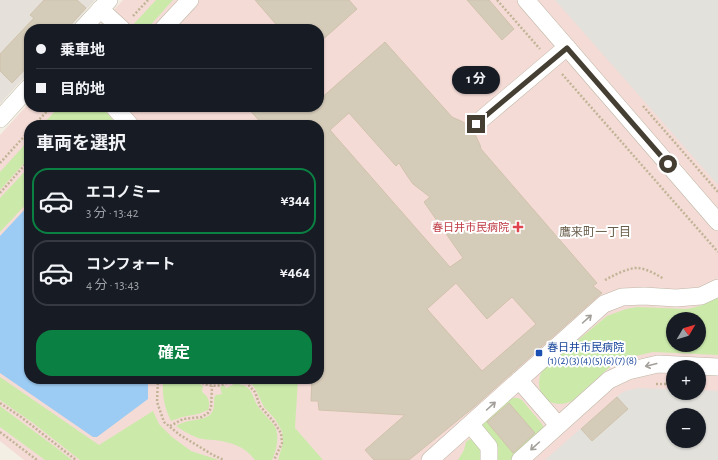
<!DOCTYPE html>
<html lang="ja">
<meta charset="utf-8">
<style>
:root{--surface:#171b24;--page:#20242c;--text:#f1f3f6;--muted:#9ea1a6;--line:#363941;--accent:#0b8043}
body{margin:0;font-family:"Alegreya Sans","Noto Sans JP",sans-serif;background:var(--page);color:var(--text);height:100vh;display:flex;flex-direction:column;font-size:15px;white-space:nowrap}
*{box-sizing:border-box;margin:0}
p{font-size:13px;color:var(--muted)}
.icon{flex:none;width:22px;height:22px;fill:none;stroke:currentColor;stroke-width:2;stroke-linecap:round;stroke-linejoin:round}
.map{position:relative;flex:1;overflow:hidden}
.side{position:absolute;left:24px;top:120px;width:300px;height:264px;display:flex;flex-direction:column;background:var(--surface);border-radius:16px;box-shadow:0 1px 3px #0004}
.side>*{flex:none}
.hud{position:absolute;left:24px;top:24px;width:300px;height:88px;border-radius:16px;box-shadow:0 1px 3px #0004;display:grid;align-content:center;height:88px;padding:0 12px;background:var(--surface)}
.needle{width:26px;rotate:52deg}
.controls{position:absolute;left:666px;top:312px;display:grid;gap:8px}
.controls a{display:grid;place-items:center;width:40px;height:40px;border-radius:50%;background:var(--surface);box-shadow:0 1px 3px #0004;font-size:20px}
.end{position:absolute;width:18px;height:18px;margin:-9px;border:5px solid #453f33;background:#fff;box-shadow:0 0 0 2px #fff}
.from{border-radius:50%}
.bubble{position:absolute;height:28px;border-radius:14px;background:var(--surface);box-shadow:0 1px 3px #0004;font-size:13px;font-weight:700;line-height:28px;text-align:center}
.hud b{display:flex;align-items:center;gap:14px;height:38px;font-size:15px}
.hud b+b{border-top:1px solid var(--line)}
.hud i{width:10px;height:10px;background:var(--text)}
ul{padding:0;list-style:none}
li{display:flex;align-items:center;gap:12px;height:66px;margin:0 8px 6px;padding:0 4px;border:2px solid var(--line);border-radius:16px}
li div{flex:1}
li b{display:block;font-size:15px}
li em{font-style:normal;font-weight:700}
li.active{border-color:var(--accent)}
li>.icon{width:36px;height:36px;stroke-width:1.5}
h2{padding:0 12px;font-size:18px;line-height:48px}
.primary-button{display:flex;gap:8px;margin-top:auto;padding:8px 12px}
.primary-button a{flex:1;height:46px;border-radius:16px;background:var(--accent);color:#fff;font-size:16px;font-weight:700;line-height:46px;text-align:center}
.map>svg:first-child{display:block}
.industrial{fill:#e5e0d9}
.medical{fill:#f4dbd6;fill-rule:evenodd}
.green{fill:#cbeaaa;fill-rule:evenodd}
.parking{fill:#e3e1dc;fill-rule:evenodd}
.water{fill:#9cccf3}
.building{fill:#d5cbb9;stroke:#d0c3ac;fill-rule:evenodd}
.lines{fill:none;stroke-linecap:round;stroke-linejoin:round}
.minor-casing{stroke:#bfb7a6;stroke-width:18}
.path{stroke:#c1b496;stroke-width:2.5;stroke-dasharray:2 2;stroke-linecap:butt}
.minor{stroke:#fff;stroke-width:17}
.oneway{stroke:#a29f99}
.route{stroke:#453f33;stroke-width:5}
.health-dot{fill:#e0444e;stroke:#fff;stroke-width:1.5}
.transit-dot{fill:#1a4fb4;stroke:#fff;stroke-width:1.5}
.labels{text-anchor:middle;dominant-baseline:central;stroke-width:4;stroke-linejoin:round;paint-order:stroke}
.health-label{font-size:11px;fill:#be3a42;stroke:#fff;text-anchor:end}
.transit-label{font-size:11px;fill:#164399;stroke:#fff;text-anchor:start}
.neighbourhood-label{font-size:12px;fill:#685d4a;stroke:#fff}
</style>
<div class="map">
<svg width="718" height="460" viewBox="0 0 718 460">
<rect width="100%" height="100%" fill="#f3efe4"/>
<path class="industrial" d="M0,0H95L69,29H29V72L0,104Z"/>
<path class="medical" d="M123,0H718V460H24L0,441V135L29,103V107H319V29H96ZM29,125H319V379H29ZM673,319H699V345H673ZM673,367H699V393H673ZM673,415H699V441H673Z"/>
<path class="green" d="M156,0H173L147,29H133L131,27Z
M59,107H102L117,125H42Z
M29,140V158L0,190V172Z
M29,167V201L0,232V198Z
M718,296V355L653,352L627,358L610,367L572,401C548,412 531,390 543,369L607,316L626,309L637,307L686,309C698,307 709,304 718,296ZM673,319H699V345H673Z
M0,377L99,445L153,411L159,424L172,437L191,451L219,460H80L33,423L0,400Z
M163,379H190L193,383L195,381L203,386L202,392C208,396 211,402 208,410L198,414L182,417L171,421C164,407 162,395 163,379Z
M235,379L241,385H244C247,387 251,390 252,394C254,398 255,401 257,405C262,413 270,419 275,427C280,437 276,451 272,460H255C245,446 230,442 214,440C209,440 203,439 198,438C190,435 183,431 176,426C179,424 182,423 185,422C202,418 216,421 214,398L216,395L222,394L220,387L224,385L226,388L233,385L232,381Z
M248,379H298L295,428L323,460H278L283,443L282,431L275,419L264,407L261,401L256,390Z
M514,398H518L522,400L542,424L544,428L542,434L512,460H497L482,427L483,423L510,399Z
M0,406L54,446L72,460H45L0,427Z
M470,439L474,441L482,452V460H458L464,450L466,442Z"/>
<path class="parking" d="M555,0H718V185Z
M638,388L673,389V393H699V390L718,391V460H545L620,394L625,391ZM673,415H699V441H673Z"/>
<path class="water" d="M29,205V379H148V399L97,437H93L0,373V236Z"/>
<path class="building" d="M44,0H77L86,8L67,29H29V65L12,83L0,71V54L34,18L30,15Z
M255,0H349L357,9L319,43V29H280Z
M467,0H489L514,29L502,40Z
M385,42L452,117L463,122L466,124L469,131L472,133L475,134L480,145L481,149L597,283L593,286L602,293L597,297L474,407L409,460H374L365,450L405,415L319,410L318,401H311L312,379H319V125H263L247,107H319V100ZM349,113L396,166L399,163L408,177L413,184L430,197L424,202L463,258L450,267L330,130ZM456,283L487,319L512,297L536,324L482,371L427,309Z
M617,397L628,409L592,441L581,429Z
M509,403L535,433L513,453L487,422Z"/>
<g class="lines">
<g class="minor-casing">
<path id="minor" d="M526,0L718,222
M100,9L122,29
M82,29L109,0
M163,29L190,0
M114,107L130,125
M0,119L29,87
M476,124L567,47
M519,380L558,425
M470,424L489,447V460
M430,460L604,304L622,297L644,296L676,298L701,296L718,288
M520,460L609,380L628,371L658,364L718,367"/>
</g>
<path class="path" d="M497,0L540,49
M133,16L148,0
M562,74L718,252
M643,106L718,192
M34,125L51,107
M0,163L29,131
M0,193L29,160
M605,280C612,276 630,267 638,268C647,269 656,274 664,279
M158,379L157,402L164,422L180,435L213,455L224,460
M195,379C207,387 221,389 232,379
M243,379L255,392L260,406L273,421L281,433L282,443L274,460
M656,384H673
M0,403L21,417L76,460
M170,426L183,419L202,417L208,413L211,408L212,386
M0,432L37,460"/>
<use href="#minor" class="minor"/>
</g>
<defs><path id="oneway-shaft" d="M-6 0H5M1.5-3L5.5 0L1.5 3" fill="none" stroke-width="1.6" stroke-linecap="round" stroke-linejoin="round"/></defs>
<g class="oneway">
<use href="#oneway-shaft" transform="translate(587 319) rotate(-42)"/>
<use href="#oneway-shaft" transform="translate(651 365) rotate(166)"/>
<use href="#oneway-shaft" transform="translate(491 406) rotate(-42)"/>
<use href="#oneway-shaft" transform="translate(535 446) rotate(138)"/>
</g>
<g class="lines">
<path class="route" d="M476,124L567,48L668,164"/>
</g>
<path class="health-dot" d="M516 221h4v4h4v4h-4v4h-4v-4h-4v-4h4z"/>
<rect class="transit-dot" x="535" y="349" width="8" height="8" rx="2"/>
<g class="labels">
<g class="health-label">
<text x="509" y="227">春日井市民病院</text>
</g>
<g class="transit-label">
<text x="547" y="347">春日井市民病院<tspan x="547" dy="13">(1)(2)(3)(4)(5)(6)(7)(8)</tspan></text>
</g>
<g class="neighbourhood-label">
<text x="595" y="232">鷹来町一丁目</text>
</g>
</g>
</svg>
<div class="controls">
<a><svg class="needle" viewBox="-14 -14 28 28"><path d="M0-13l5 13h-10z" fill="#e53935"/><path d="M0 13l5-13h-10z" fill="#9ea1a6"/></svg></a>
<a>+</a>
<a>−</a>
</div>
<i class="end from" style="left:668px;top:164px"></i>
<i class="end" style="left:476px;top:124px"></i>
<div class="bubble" style="left:452px;top:66px;width:48px">1 分</div>
<div class="hud">
<b><i class="from"></i>乗車地</b>
<b><i></i>目的地</b>
</div>
<section class="side">
<h2>車両を選択</h2>
<ul>
<li class="active"><svg class="icon" aria-label="car" viewBox="0 0 24 24"><path d="M5 17H2v-5l4-1 3-4h7l3 4 3 1v5h-3M9 17h6M6 11h13"/><circle cx="7" cy="17" r="2"/><circle cx="17" cy="17" r="2"/></svg><div><b>エコノミー</b><p>3 分 · 13:42</p></div><em>¥344</em></li>
<li><svg class="icon" aria-label="car" viewBox="0 0 24 24"><path d="M5 17H2v-5l4-1 3-4h7l3 4 3 1v5h-3M9 17h6M6 11h13"/><circle cx="7" cy="17" r="2"/><circle cx="17" cy="17" r="2"/></svg><div><b>コンフォート</b><p>4 分 · 13:43</p></div><em>¥464</em></li>
</ul>
<div class="primary-button"><a>確定</a></div>
</section>
</div>
